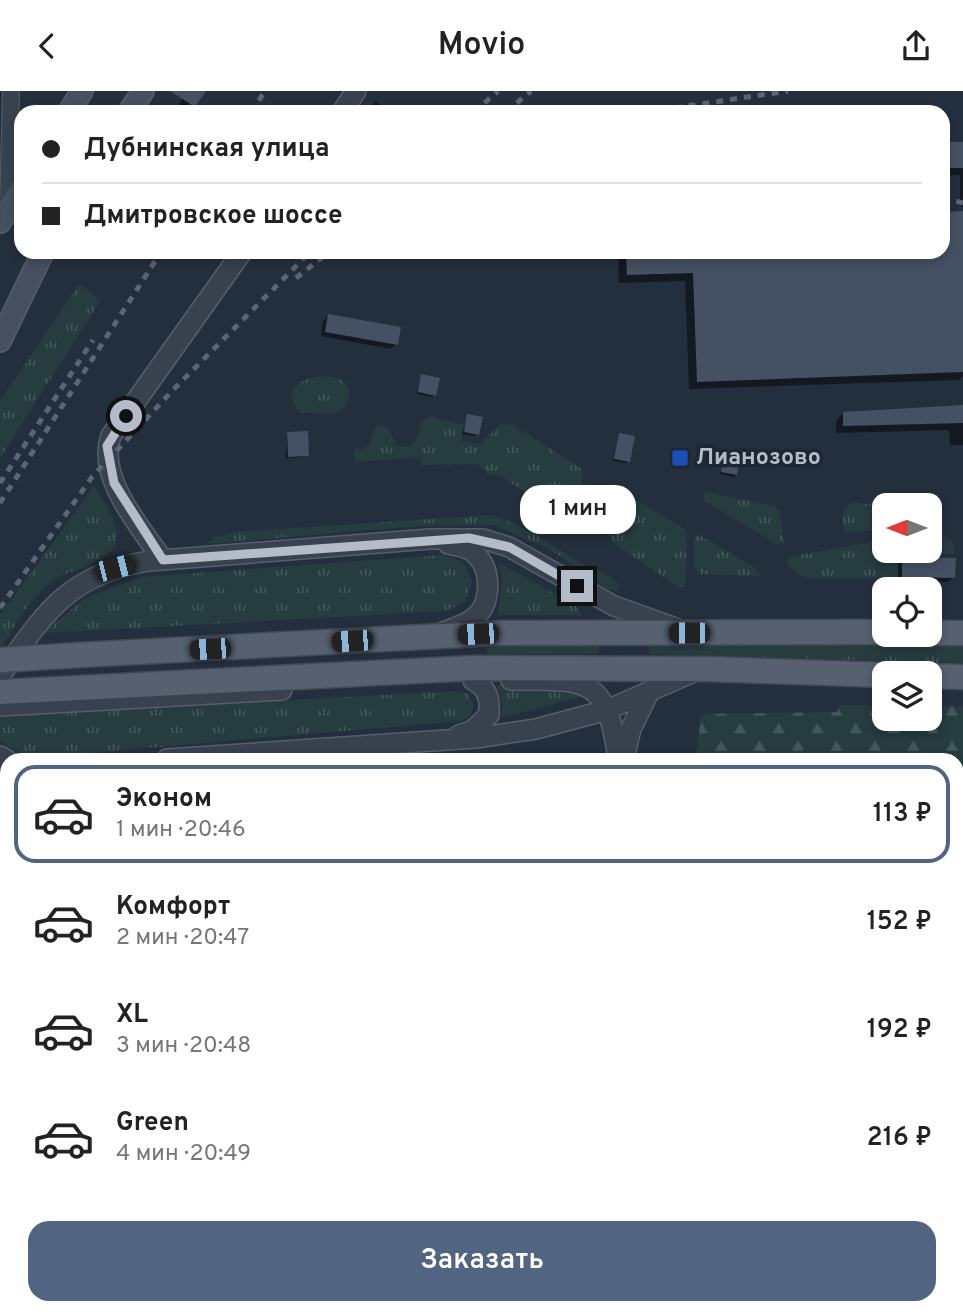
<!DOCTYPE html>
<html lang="ru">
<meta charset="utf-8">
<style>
:root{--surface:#fff;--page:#f2f2f2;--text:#222;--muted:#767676;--line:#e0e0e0;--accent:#516482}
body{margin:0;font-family:Overpass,sans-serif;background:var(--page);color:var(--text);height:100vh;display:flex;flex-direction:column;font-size:26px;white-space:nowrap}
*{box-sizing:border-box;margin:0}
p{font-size:23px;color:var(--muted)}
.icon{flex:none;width:38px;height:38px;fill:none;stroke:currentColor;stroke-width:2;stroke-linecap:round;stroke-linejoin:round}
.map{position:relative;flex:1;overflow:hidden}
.panel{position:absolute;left:0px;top:662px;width:964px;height:562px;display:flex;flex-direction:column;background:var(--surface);border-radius:21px 21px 0 0;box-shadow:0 4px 10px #0003}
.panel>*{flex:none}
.top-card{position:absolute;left:14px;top:14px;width:936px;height:154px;border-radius:21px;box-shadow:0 4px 10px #0003;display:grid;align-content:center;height:154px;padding:0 28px;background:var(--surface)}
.needle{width:46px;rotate:270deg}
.controls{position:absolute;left:872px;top:402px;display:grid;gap:14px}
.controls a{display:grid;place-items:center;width:70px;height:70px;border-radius:14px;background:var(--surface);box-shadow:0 4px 10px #0003;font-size:35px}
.end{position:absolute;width:32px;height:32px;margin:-16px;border:9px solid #b4bcc9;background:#111;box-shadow:0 0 0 4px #111}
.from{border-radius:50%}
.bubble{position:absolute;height:49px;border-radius:21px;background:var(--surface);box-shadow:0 4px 10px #0003;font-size:23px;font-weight:600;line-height:49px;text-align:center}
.car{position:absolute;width:21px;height:42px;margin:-21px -10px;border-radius:9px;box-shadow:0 0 5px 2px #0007;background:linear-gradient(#222 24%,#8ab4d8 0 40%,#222 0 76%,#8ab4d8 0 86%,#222 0)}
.top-card b{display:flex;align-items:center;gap:24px;height:66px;font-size:26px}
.top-card b+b{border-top:2px solid var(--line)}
.top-card i{width:18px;height:18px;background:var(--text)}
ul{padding:12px 0 0;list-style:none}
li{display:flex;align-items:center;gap:21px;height:98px;margin:0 14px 10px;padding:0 14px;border:4px solid transparent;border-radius:21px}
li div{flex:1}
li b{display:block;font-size:26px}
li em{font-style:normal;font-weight:600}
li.active{border-color:var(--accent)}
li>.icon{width:63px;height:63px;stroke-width:1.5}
.button{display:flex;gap:14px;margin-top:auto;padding:14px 28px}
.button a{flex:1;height:80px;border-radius:21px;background:var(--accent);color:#fff;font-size:28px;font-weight:600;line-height:80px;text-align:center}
header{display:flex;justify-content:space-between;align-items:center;height:91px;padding:0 28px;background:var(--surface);font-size:32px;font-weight:600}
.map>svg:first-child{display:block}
.grass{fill:url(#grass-tufts)}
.forest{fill:url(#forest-firs)}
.shadow{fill:#0007}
.building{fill:#455162}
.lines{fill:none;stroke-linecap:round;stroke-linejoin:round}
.minor-casing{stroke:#565f6c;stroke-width:18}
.tertiary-casing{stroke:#565f6c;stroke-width:22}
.secondary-casing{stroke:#565f6c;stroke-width:24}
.primary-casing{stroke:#414a57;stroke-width:27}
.minor{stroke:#38414e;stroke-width:16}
.tertiary{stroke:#38414e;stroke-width:19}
.secondary{stroke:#465061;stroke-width:21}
.primary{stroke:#56606e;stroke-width:24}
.rail{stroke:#5a6575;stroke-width:5;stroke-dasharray:7 7;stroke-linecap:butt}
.primary-bridge-casing{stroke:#414a57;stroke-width:27;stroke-linecap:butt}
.primary-bridge{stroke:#56606e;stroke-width:24}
.route{stroke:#b4bcc9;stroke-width:9}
.transit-dot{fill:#1a4fb4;stroke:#1d2633;stroke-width:2.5}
.labels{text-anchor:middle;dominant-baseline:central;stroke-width:7;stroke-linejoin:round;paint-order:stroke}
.poi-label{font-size:23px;font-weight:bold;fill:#b4bcc9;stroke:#1d2633;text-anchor:start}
</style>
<header><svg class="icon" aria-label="back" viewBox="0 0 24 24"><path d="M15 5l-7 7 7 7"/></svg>Movio<svg class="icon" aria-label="share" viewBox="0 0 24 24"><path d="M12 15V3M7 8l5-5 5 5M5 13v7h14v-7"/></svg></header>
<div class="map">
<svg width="963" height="1223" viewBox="0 0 963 1223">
<defs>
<pattern id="grass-tufts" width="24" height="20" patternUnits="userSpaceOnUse" patternTransform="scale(1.75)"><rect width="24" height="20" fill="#263c3f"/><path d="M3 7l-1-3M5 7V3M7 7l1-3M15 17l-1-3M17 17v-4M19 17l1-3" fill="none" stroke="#435659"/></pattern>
<pattern id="forest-firs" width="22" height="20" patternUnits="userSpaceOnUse" patternTransform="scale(1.75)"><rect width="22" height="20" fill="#263c3f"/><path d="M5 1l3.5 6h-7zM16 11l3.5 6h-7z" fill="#435659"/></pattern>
</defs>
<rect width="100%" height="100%" fill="#242f3e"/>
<path class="grass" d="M79,193L101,209L0,367V310Z
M324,285C336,286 346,288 350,301L345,316L332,323L298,321L291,305C295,289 309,287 324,285Z
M431,326L463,333L462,350L481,353L500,333L513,334L582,378V437L500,385L488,383L477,373L421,374V366L355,371L354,357L362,359L370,354C373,343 374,331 387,335L397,355L408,356L415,352L422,330Z
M94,395C117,433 136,456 82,477C72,481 60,484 52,490C30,507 14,536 0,559V524Z
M615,398L684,437L687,444L685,496H678L610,450V403Z
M706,401L774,415L780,422L784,452L777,453L705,410L703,404Z
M852,411L884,415V438L846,442C839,432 842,417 852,411Z
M491,424C527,434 551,455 583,473C595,479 613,484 620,496L617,501L606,497L548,457L493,434L417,435L206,453L214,446L234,441Z
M941,441L953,452L954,463H901L900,487H805L789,476L788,468L793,465L884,449V460H929V456L930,460H943Z
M699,444L754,476L760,485L699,483L694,475V447Z
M443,464L463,471L472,490L465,511L446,520L44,542L85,507L142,486Z
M498,471L575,514L582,524H498L502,486Z
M649,554H963V572L649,563Z
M487,555H599V563H487Z
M497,594H575L584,605L500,627L503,616Z
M457,600L468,603L474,614L470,625L460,630L66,664C40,664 21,667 0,650V625Z"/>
<path class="forest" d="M839,614L884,615V628H929V615H963V679H957V668L696,667L701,623L837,621Z
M689,1216H768V1223H689Z"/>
<path class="shadow" d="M187,0H204L189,21L178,14Z
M376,10L384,17L381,21H367Z
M963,52V116L960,115V84L943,85V53Z
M963,143V285L959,289L689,298L685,190L619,192L618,161H943Z
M328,225L396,253L391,258L321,245L323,230Z
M422,285L435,304L432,306L417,303Z
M963,315V354H950L949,339L836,342V330L843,322Z
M468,325L478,343L475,345L462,343Z
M287,342L307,364L305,366L286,367Z
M620,344L628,370L626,372L613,370Z
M725,368L736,384L733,386L720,383Z
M903,468L954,486L948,491H898V473Z
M957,802H963V1021H957Z
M7,819V854L0,855V820Z
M0,908L7,980V987L0,994Z
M7,1077V1216H161L162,1223H0V1078Z
M497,1216H588L589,1223H493Z
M752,1216H949V1222L752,1223Z"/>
<path class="building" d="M170,0H206L195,16Z
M943,51H963V77H943Z
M963,120V281L697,291L693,182L627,184L626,161H943V121Z
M328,223L401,236L398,254L325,241Z
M421,283L440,287L436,305L418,301Z
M963,314V332L843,335V321Z
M467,323L483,326L479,344L464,341Z
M308,340L309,365L288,366L287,341Z
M619,342L635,345L630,371L614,368Z
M724,366L740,369L737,384L721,381Z
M902,466L956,467L955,487L902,486Z"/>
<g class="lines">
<g class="minor-casing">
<path id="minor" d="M8,116L11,0"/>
</g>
<g class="tertiary-casing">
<path id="tertiary" d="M342,21L356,0
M163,469C141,437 96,386 111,345L242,161
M443,541C453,537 465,534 474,527C491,514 492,482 478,466C471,457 459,455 448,453
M0,585C44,523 68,483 149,470L430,448H483L509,456L614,515L676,537
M511,589C587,589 607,585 618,668
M0,615L282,599
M459,644L473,639L489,624C490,607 488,598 473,589
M0,665L7,669
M167,668L476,647L536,638L607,619L698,579
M624,668L631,638L649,601
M633,1216V1223"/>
</g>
<g class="secondary-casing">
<path id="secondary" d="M69,21L82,0
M129,21L143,0
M0,131L21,98
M0,250L43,161"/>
</g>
<g class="primary-casing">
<path id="primary" d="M929,542H963
M79,564L500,542L884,541
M929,585L963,586
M0,601L474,577L709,578L884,584"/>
</g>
<use href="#minor" class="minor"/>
<use href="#tertiary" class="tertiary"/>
<use href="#secondary" class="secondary"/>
<use href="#primary" class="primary"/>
<path class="rail" d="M251,21L265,0
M474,21L498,0
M506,21L531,0
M647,21L788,0
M943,106L963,112
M296,187L329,161
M0,392L93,249
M0,412L161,161
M0,517L92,386L173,299L310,161"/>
<g class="primary-bridge-casing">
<path id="primary-bridge" d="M0,569L79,564"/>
</g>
<use href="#primary-bridge" class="primary-bridge"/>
</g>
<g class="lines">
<path class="route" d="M126,325L107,355L114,392L163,469L469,447L509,456L577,495"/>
</g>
<rect class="transit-dot" x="671" y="358" width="18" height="18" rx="3.5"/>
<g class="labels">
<g class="poi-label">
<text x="696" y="367">Лианозово</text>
</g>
</g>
</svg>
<div class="controls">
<a><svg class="needle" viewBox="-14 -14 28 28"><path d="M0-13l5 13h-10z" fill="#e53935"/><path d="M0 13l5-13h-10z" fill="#767676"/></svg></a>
<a><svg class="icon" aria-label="locate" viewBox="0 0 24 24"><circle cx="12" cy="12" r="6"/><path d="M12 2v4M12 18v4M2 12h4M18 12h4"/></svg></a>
<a><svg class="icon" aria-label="layers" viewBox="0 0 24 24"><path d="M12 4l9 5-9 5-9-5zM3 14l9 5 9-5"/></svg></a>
</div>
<i class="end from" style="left:126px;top:325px"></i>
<i class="end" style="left:577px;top:495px"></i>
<div class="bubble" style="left:520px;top:394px;width:116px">1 мин</div>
<i class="car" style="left:115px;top:477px;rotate:76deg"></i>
<i class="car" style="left:689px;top:542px;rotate:270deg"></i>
<i class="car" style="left:478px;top:543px;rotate:268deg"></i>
<i class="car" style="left:352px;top:550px;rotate:266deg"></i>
<i class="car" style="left:210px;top:558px;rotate:267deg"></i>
<div class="top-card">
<b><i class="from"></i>Дубнинская улица</b>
<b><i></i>Дмитровское шоссе</b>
</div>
<section class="panel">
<ul>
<li class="active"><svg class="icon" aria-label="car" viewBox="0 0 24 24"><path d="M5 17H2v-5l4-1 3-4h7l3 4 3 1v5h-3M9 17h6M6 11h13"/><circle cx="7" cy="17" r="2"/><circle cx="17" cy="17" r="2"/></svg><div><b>Эконом</b><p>1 мин · 20:46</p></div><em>113 ₽</em></li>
<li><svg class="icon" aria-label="car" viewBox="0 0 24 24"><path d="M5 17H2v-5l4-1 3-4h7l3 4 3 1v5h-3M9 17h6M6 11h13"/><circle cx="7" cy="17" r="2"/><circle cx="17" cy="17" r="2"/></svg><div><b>Комфорт</b><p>2 мин · 20:47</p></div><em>152 ₽</em></li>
<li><svg class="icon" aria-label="car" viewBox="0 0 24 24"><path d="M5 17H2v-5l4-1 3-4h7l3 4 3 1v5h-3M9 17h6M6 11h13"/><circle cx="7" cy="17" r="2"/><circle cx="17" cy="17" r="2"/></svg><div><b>XL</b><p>3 мин · 20:48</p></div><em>192 ₽</em></li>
<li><svg class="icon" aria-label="car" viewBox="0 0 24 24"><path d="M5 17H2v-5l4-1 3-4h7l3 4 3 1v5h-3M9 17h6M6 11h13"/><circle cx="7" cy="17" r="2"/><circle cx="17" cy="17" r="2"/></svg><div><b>Green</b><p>4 мин · 20:49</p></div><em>216 ₽</em></li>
</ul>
<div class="button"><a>Заказать</a></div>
</section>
</div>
